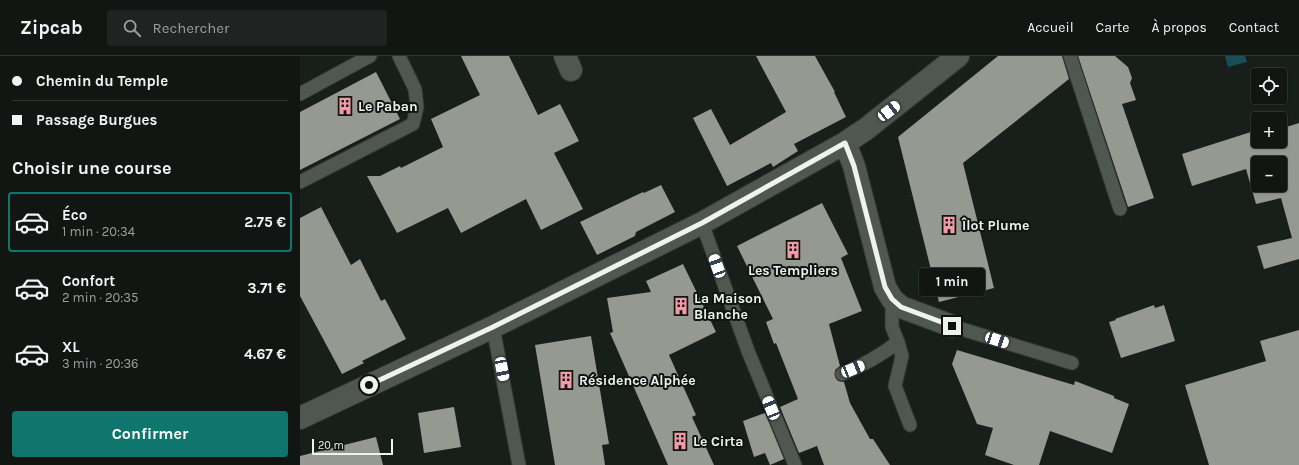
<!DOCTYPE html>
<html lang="fr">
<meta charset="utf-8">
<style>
:root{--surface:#121613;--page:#1f2321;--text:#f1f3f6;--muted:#9c9fa0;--line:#313533;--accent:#0f766e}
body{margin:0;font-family:Karla,sans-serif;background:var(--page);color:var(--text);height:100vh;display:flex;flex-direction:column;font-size:15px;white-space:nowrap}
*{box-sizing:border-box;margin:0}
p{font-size:13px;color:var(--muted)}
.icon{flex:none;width:22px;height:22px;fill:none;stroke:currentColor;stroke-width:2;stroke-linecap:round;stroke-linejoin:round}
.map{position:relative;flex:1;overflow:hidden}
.panel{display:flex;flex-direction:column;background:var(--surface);width:300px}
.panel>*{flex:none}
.guide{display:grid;align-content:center;height:88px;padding:0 12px;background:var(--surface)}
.buttons{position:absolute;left:951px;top:12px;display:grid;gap:8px}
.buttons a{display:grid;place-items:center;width:36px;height:36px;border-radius:4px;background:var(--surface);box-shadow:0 1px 3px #0004,0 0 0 1px var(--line);font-size:20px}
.scale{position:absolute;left:12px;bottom:10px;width:81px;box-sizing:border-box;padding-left:4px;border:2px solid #eff3f0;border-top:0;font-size:11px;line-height:14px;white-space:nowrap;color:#eff3f0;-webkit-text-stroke:3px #0f1510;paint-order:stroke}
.end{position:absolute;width:18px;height:18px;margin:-9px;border:5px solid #eff3f0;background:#111;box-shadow:0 0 0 2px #111}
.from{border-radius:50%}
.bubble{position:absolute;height:28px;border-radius:4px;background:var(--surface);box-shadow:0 1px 3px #0004,0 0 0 1px var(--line);font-size:13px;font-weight:700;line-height:28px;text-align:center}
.car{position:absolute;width:12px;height:24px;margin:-12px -6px;border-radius:5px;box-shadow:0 0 3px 1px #0007;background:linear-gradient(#fff 24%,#345 0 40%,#fff 0 76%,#345 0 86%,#fff 0)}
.guide b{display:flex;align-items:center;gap:14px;height:38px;font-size:15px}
.guide b+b{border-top:1px solid var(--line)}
.guide i{width:10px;height:10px;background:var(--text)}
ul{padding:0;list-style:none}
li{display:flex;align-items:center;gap:12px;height:60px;margin:0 8px 6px;padding:0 4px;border:2px solid transparent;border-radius:4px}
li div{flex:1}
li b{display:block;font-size:15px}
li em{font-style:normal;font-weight:700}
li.on{border-color:var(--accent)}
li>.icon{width:36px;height:36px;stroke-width:1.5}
h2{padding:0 12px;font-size:18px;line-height:48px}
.cta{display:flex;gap:8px;margin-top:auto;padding:8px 12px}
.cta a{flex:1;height:46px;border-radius:4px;background:var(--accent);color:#fff;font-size:16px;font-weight:700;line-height:46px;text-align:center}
header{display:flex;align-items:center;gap:24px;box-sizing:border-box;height:56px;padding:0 20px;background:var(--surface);border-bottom:1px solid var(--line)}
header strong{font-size:19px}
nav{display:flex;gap:22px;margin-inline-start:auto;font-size:14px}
.search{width:280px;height:36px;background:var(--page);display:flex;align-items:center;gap:10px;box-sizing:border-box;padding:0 14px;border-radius:4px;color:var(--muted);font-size:15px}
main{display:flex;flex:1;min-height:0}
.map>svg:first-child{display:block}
.water{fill:#194e57}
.building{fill:#969991;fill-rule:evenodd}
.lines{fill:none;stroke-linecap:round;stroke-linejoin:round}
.lane-casing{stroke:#333734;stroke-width:15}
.street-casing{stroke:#333734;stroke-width:24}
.lane{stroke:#505751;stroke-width:13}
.street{stroke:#505751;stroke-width:22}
.route{stroke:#eff3f0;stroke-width:5}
.labels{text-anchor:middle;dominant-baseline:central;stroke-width:4;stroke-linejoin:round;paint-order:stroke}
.poi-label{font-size:14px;font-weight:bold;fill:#eff3f0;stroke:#0f1510;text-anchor:start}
</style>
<header>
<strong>Zipcab</strong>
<div class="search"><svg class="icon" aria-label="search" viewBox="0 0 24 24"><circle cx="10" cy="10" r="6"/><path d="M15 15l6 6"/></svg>Rechercher</div>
<nav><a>Accueil</a><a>Carte</a><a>À propos</a><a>Contact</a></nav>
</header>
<main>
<section class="panel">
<div class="guide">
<b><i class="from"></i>Chemin du Temple</b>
<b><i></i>Passage Burgues</b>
</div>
<h2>Choisir une course</h2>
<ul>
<li class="on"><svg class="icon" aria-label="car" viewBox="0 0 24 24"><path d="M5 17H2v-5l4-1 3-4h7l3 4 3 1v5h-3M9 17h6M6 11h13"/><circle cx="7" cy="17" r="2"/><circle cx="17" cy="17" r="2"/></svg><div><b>Éco</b><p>1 min · 20:34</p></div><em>2.75 €</em></li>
<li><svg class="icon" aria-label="car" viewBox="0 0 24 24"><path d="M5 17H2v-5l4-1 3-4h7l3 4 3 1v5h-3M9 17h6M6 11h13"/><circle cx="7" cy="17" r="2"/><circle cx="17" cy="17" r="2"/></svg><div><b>Confort</b><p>2 min · 20:35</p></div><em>3.71 €</em></li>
<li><svg class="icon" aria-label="car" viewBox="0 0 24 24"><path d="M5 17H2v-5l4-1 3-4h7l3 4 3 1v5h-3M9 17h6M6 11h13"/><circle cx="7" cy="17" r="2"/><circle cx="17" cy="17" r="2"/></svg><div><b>XL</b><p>3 min · 20:36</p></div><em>4.67 €</em></li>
</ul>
<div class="cta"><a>Confirmer</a></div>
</section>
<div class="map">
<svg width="999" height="409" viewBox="0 0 999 409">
<rect width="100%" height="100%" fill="#181e19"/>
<path class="water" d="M925,0H945L947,6L928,11Z"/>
<path class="building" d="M161,0H209L238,59L260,48L279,85L254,97L283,153L241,174L226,143L161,177L148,152L97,177L67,120H80L100,110L101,112L143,91L131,63L180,39Z
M456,0H515L535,36H534L546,61L494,88L498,95L473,111L471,107L427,130L393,62L411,53L430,89L486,56Z
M698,0H762L769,23L663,107L694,232L639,246L598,81Z
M778,0H815L828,11L832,22L830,27L836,44L822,48L854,142L828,151Z
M76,16L100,63L0,114V56Z
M999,67V203L964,213L957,190L992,182L981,142L956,148L946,113L892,130L882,98L954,75L955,80L958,79V85H980V73ZM958,107H980V129H958Z
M361,129L375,156L336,176L335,180L297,199L280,166L343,136L344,137Z
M522,147L548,198L541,202L562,255L529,268L540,310L535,314V321L538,325L544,326L550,347L570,383H573L590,409H524L517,390L499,397L480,351L498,343L476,287L474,288L466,266L473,263L437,190Z
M21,151L51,209L60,203L81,245L85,243L106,283L62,305L64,307L42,318L0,240V162Z
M383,208L416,276L369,299L396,359L392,361L414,409H368L310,277L313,276L307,242L351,236L346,225Z
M854,249L855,252L864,249L875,285L821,302L809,266L816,264L815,263Z
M999,274V409H909L885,329L966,305L960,285Z
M291,280L309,388L302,389L305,409H255L235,289Z
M657,294L774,329L775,325L814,340V342L829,348L812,397L750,375L739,409H714L685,399L693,372L677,368L652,308Z
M154,351L161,391L124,397L118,357Z
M465,357L484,403L470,409L465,397L454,401L443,365Z
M76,381L83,409H0V400Z"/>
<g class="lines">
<g class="lane-casing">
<path id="lane" d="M770,0L820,153
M0,38L70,0
M0,126L113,68L117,51L115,33L99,0
M402,167L448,295L495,409
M592,243V271L598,286L602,300L595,330L610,369
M652,270L772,307
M193,271L219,409
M542,318C564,309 580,300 598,286"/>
</g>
<g class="street-casing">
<path id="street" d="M265,0L271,14
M545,87L554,110L585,231L592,243L601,251L652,270
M0,362L193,271L402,167L545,87L566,73L658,0"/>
</g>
<use href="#lane" class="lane"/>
<use href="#street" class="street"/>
</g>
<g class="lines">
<path class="route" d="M69,329L193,271L402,167L545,87L554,110L585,231L592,243L601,251L652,270"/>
</g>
<defs>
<g id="building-bare" transform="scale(1.38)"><path d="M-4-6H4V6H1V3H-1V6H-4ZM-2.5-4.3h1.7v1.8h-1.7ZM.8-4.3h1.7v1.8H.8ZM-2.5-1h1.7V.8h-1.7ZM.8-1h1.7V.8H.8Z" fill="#f39aa9" stroke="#0f1510" stroke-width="2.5" paint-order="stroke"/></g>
</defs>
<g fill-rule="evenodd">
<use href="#building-bare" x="45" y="50"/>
<use href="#building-bare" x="649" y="169"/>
<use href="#building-bare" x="493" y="194"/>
<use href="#building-bare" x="381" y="250"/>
<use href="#building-bare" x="266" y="324"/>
<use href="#building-bare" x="380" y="385"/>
</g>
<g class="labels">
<g class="poi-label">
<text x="58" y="50">Le Paban</text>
<text x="662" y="169">Îlot Plume</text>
<text x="493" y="214" text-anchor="middle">Les Templiers</text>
<text x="394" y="242">La Maison<tspan x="394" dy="16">Blanche</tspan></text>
<text x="279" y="324">Résidence Alphée</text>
<text x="393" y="385">Le Cirta</text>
</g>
</g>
</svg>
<div class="buttons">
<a><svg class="icon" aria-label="locate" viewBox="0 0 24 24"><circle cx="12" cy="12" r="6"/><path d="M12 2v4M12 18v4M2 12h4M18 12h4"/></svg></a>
<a>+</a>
<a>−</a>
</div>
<div class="scale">20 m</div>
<i class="end from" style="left:69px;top:329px"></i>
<i class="end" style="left:652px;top:270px"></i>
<div class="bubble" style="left:619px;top:212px;width:66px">1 min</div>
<i class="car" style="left:589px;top:55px;rotate:52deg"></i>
<i class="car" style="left:417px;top:210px;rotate:340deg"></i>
<i class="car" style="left:697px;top:284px;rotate:108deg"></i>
<i class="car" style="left:202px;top:313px;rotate:169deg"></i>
<i class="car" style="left:553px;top:313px;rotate:68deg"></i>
<i class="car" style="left:471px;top:352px;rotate:338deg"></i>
</div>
</main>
